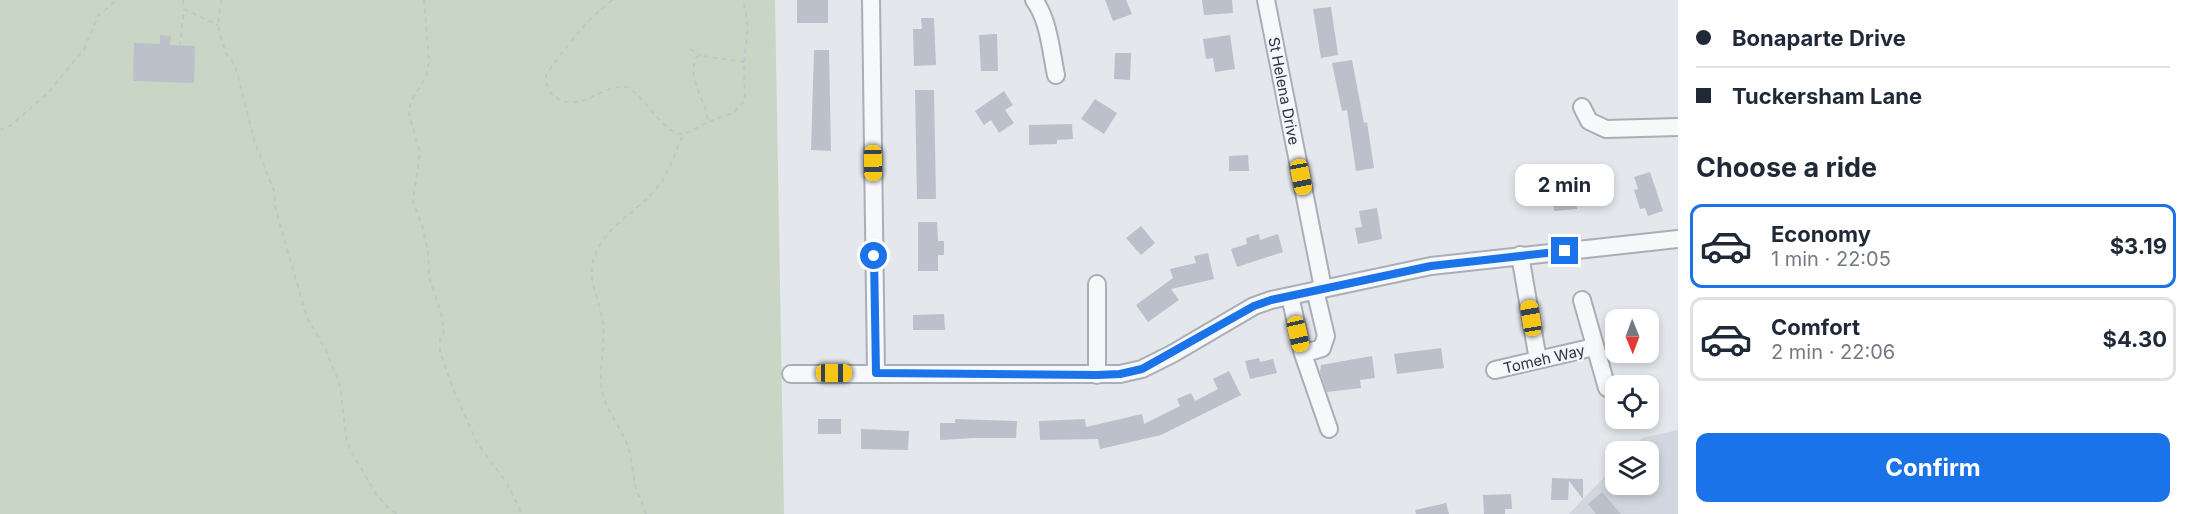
<!DOCTYPE html>
<meta charset="utf-8">
<style>
:root{--surface:#fff;--page:#f2f2f3;--text:#1f2937;--muted:#747a83;--line:#e0e1e3;--accent:#1a73e8}
body{margin:0;font-family:Inter,sans-serif;background:var(--page);color:var(--text);height:100vh;display:flex;flex-direction:column;font-size:22px;white-space:nowrap}
*{box-sizing:border-box;margin:0}
p{font-size:20px;color:var(--muted)}
.icon{flex:none;width:33px;height:33px;fill:none;stroke:currentColor;stroke-width:2;stroke-linecap:round;stroke-linejoin:round}
.map{position:relative;flex:1;overflow:hidden}
.drawer{display:flex;flex-direction:column;background:var(--surface);width:510px}
.drawer>*{flex:none}
.guide{display:grid;align-content:center;height:132px;padding:0 18px;background:var(--surface)}
.needle{width:39px;rotate:179deg}
.fabs{position:absolute;left:1605px;top:309px;display:grid;gap:12px}
.fabs a{display:grid;place-items:center;width:54px;height:54px;border-radius:12px;background:var(--surface);box-shadow:0 3px 9px #0003;font-size:30px}
.end{position:absolute;width:27px;height:27px;margin:-14px;border:8px solid #1a73e8;background:#fff;box-shadow:0 0 0 3px #fff}
.from{border-radius:50%}
.bubble{position:absolute;height:42px;border-radius:12px;background:var(--surface);box-shadow:0 3px 9px #0003;font-size:20px;font-weight:700;line-height:42px;text-align:center}
.car{position:absolute;width:18px;height:36px;margin:-18px -9px;border-radius:8px;box-shadow:0 0 4px 2px #0007;background:linear-gradient(#f5c518 24%,#345 0 40%,#f5c518 0 76%,#345 0 86%,#f5c518 0)}
.guide b{display:flex;align-items:center;gap:21px;height:57px;font-size:22px}
.guide b+b{border-top:2px solid var(--line)}
.guide i{width:15px;height:15px;background:var(--text)}
ul{padding:0;list-style:none}
li{display:flex;align-items:center;gap:18px;height:84px;margin:0 12px 9px;padding:0 6px;border:3px solid var(--line);border-radius:12px}
li div{flex:1}
li b{display:block;font-size:22px}
li em{font-style:normal;font-weight:700}
li.selected{border-color:var(--accent)}
li>.icon{width:54px;height:54px;stroke-width:1.5}
h2{padding:0 18px;font-size:27px;line-height:72px}
.action{display:flex;gap:12px;margin-top:auto;padding:12px 18px}
.action a{flex:1;height:69px;border-radius:12px;background:var(--accent);color:#fff;font-size:24px;font-weight:700;line-height:69px;text-align:center}
main{display:flex;flex:1;min-height:0}
.map>svg:first-child{display:block}
.built{fill:#d2d6de}
.green{fill:#c9d6c5}
.building{fill:#bbc0ca}
.lines{fill:none;stroke-linecap:round;stroke-linejoin:round}
.minor-casing{stroke:#a9aeb7;stroke-width:20}
.path{stroke:#c2c5cb;stroke-width:2;stroke-dasharray:4.5 4.5;stroke-linecap:butt}
.minor{stroke:#f7f8fa;stroke-width:16}
.route{stroke:#1a73e8;stroke-width:8}
.labels{text-anchor:middle;dominant-baseline:central;stroke-width:4.5;stroke-linejoin:round;paint-order:stroke}
.street-label{font-size:15px;fill:#2b3445;stroke:#f4f6f9}
</style>
<main>
<div class="map">
<svg width="1678" height="514" viewBox="0 0 1678 514">
<rect width="100%" height="100%" fill="#e4e7ec"/>
<path class="built" d="M1678,430V514H1569L1615,466L1616,484H1648V452L1629,451L1642,438Z"/>
<path class="green" d="M0,0H775L784,514H0Z"/>
<path class="building" d="M797,0H828V23H797Z
M1105,0H1126L1132,14L1113,21Z
M1202,0H1232L1233,13L1204,15Z
M1331,7L1338,55L1321,58L1313,9Z
M921,18H934L936,65L914,66L913,29H922Z
M997,34L998,71H981L979,35Z
M160,35L171,36L170,45L195,46L194,83L133,81L134,43L160,44Z
M1230,35L1235,69L1215,72L1213,58L1206,59L1203,39Z
M814,50H829L831,151L811,150Z
M1115,53H1131L1130,80L1114,79Z
M1352,60L1364,123L1367,122L1374,168L1356,171L1347,110L1342,111L1332,63Z
M915,90H934L936,199H917Z
M1004,91L1013,105L1005,110L1014,123L999,133L991,120L984,125L975,111Z
M1095,99L1117,113L1104,134L1081,119Z
M1072,124L1073,139L1057,140V144L1029,145V125Z
M1248,155L1249,171H1229V156Z
M1650,172L1663,211L1648,216L1645,208L1640,209L1634,190L1638,189L1634,177Z
M1575,184L1577,209L1554,211L1551,187Z
M1377,208L1382,239L1358,244L1355,228L1362,227L1359,211Z
M918,222H937L938,241H944V255H938V271H918Z
M1141,226L1155,243L1141,255L1126,238Z
M1259,234L1260,240L1278,234L1283,252L1237,267L1231,249L1247,244L1246,238Z
M1208,253L1214,279L1171,289L1179,300L1148,322L1136,305L1173,278L1170,269L1196,263L1194,256Z
M944,314L945,330H913V315Z
M1441,348L1444,368L1397,374L1394,354Z
M1372,356L1375,378L1360,380L1361,388L1327,392L1320,372L1321,365Z
M1259,358L1260,362L1273,359L1277,373L1250,379L1245,361Z
M1229,371L1241,395L1161,435L1100,449L1098,439L1040,440L1039,421L1085,419L1086,427L1142,414L1144,424L1180,406L1177,399L1191,393L1195,401L1218,389L1213,379Z
M818,419H841V434H818Z
M955,419L1017,421L1016,438H974L940,440V423H955Z
M861,429L909,431L908,450L861,449Z
M1552,478L1583,479V499L1569,481L1568,500H1551Z
M1602,492L1621,514H1596L1588,504Z
M1511,494L1512,509H1505V514H1484L1483,495Z
M1446,503L1449,514H1416L1415,510Z"/>
<g class="lines">
<g class="minor-casing">
<path id="minor" d="M871,0L876,373
M1034,0C1049,20 1051,52 1056,75
M1266,0L1323,288
M1582,107L1589,121L1606,129L1678,127
M1520,255L1538,360
M1290,296L1303,354L1329,429
M1582,300L1607,388
M1303,354L1322,348L1326,336L1315,290
M1495,370L1594,347
M791,374H1120L1142,369L1172,354L1254,306L1271,300L1431,266L1678,239
M1097,375V284"/>
</g>
<path class="path" d="M183,0L184,9L218,25
M221,0L218,25L220,36L226,53L235,65L255,143L274,191L276,211L307,318L326,350L340,386L347,444L376,494L390,510L398,514
M424,0L429,62L426,77L415,94L408,110L420,153L413,201L422,225L428,251L429,277L441,313L444,331L440,340V352L454,391L477,443L507,483L522,514
M612,0C585,22 565,47 546,75C545,93 559,105 577,102C595,99 607,85 627,87C649,100 658,129 683,135L708,122
M180,46L184,9
M690,49L702,56
M744,62L702,56L697,57C685,77 707,101 708,122L733,113L745,100L744,62L748,27L744,3
M0,130L10,126L47,94L84,49L98,16L117,0
M646,514C643,504 637,494 635,484C632,471 632,456 627,444C620,426 605,409 602,390C598,366 607,342 602,317C598,296 586,277 595,255C606,226 638,211 657,188C670,173 674,153 683,135"/>
<use href="#minor" class="minor"/>
</g>
<g class="lines">
<path class="route" d="M874,256L876,373L1097,375L1120,374L1142,369L1254,306L1271,300L1431,266L1565,251"/>
</g>
<g class="labels">
<g class="street-label">
<text transform="translate(1284 91) rotate(79)">St Helena Drive</text>
<text transform="translate(1544 359) rotate(-13)">Tomeh Way</text>
</g>
</g>
</svg>
<div class="fabs">
<a><svg class="needle" viewBox="-14 -14 28 28"><path d="M0-13l5 13h-10z" fill="#e53935"/><path d="M0 13l5-13h-10z" fill="#747a83"/></svg></a>
<a><svg class="icon" aria-label="locate" viewBox="0 0 24 24"><circle cx="12" cy="12" r="6"/><path d="M12 2v4M12 18v4M2 12h4M18 12h4"/></svg></a>
<a><svg class="icon" aria-label="layers" viewBox="0 0 24 24"><path d="M12 4l9 5-9 5-9-5zM3 14l9 5 9-5"/></svg></a>
</div>
<i class="end from" style="left:874px;top:256px"></i>
<i class="end" style="left:1565px;top:251px"></i>
<div class="bubble" style="left:1515px;top:164px;width:99px">2 min</div>
<i class="car" style="left:873px;top:163px;rotate:179deg"></i>
<i class="car" style="left:1301px;top:177px;rotate:169deg"></i>
<i class="car" style="left:1531px;top:318px;rotate:351deg"></i>
<i class="car" style="left:1298px;top:334px;rotate:167deg"></i>
<i class="car" style="left:834px;top:373px;rotate:90deg"></i>
</div>
<section class="drawer">
<div class="guide">
<b><i class="from"></i>Bonaparte Drive</b>
<b><i></i>Tuckersham Lane</b>
</div>
<h2>Choose a ride</h2>
<ul>
<li class="selected"><svg class="icon" aria-label="car" viewBox="0 0 24 24"><path d="M5 17H2v-5l4-1 3-4h7l3 4 3 1v5h-3M9 17h6M6 11h13"/><circle cx="7" cy="17" r="2"/><circle cx="17" cy="17" r="2"/></svg><div><b>Economy</b><p>1 min · 22:05</p></div><em>$3.19</em></li>
<li><svg class="icon" aria-label="car" viewBox="0 0 24 24"><path d="M5 17H2v-5l4-1 3-4h7l3 4 3 1v5h-3M9 17h6M6 11h13"/><circle cx="7" cy="17" r="2"/><circle cx="17" cy="17" r="2"/></svg><div><b>Comfort</b><p>2 min · 22:06</p></div><em>$4.30</em></li>
</ul>
<div class="action"><a>Confirm</a></div>
</section>
</main>
